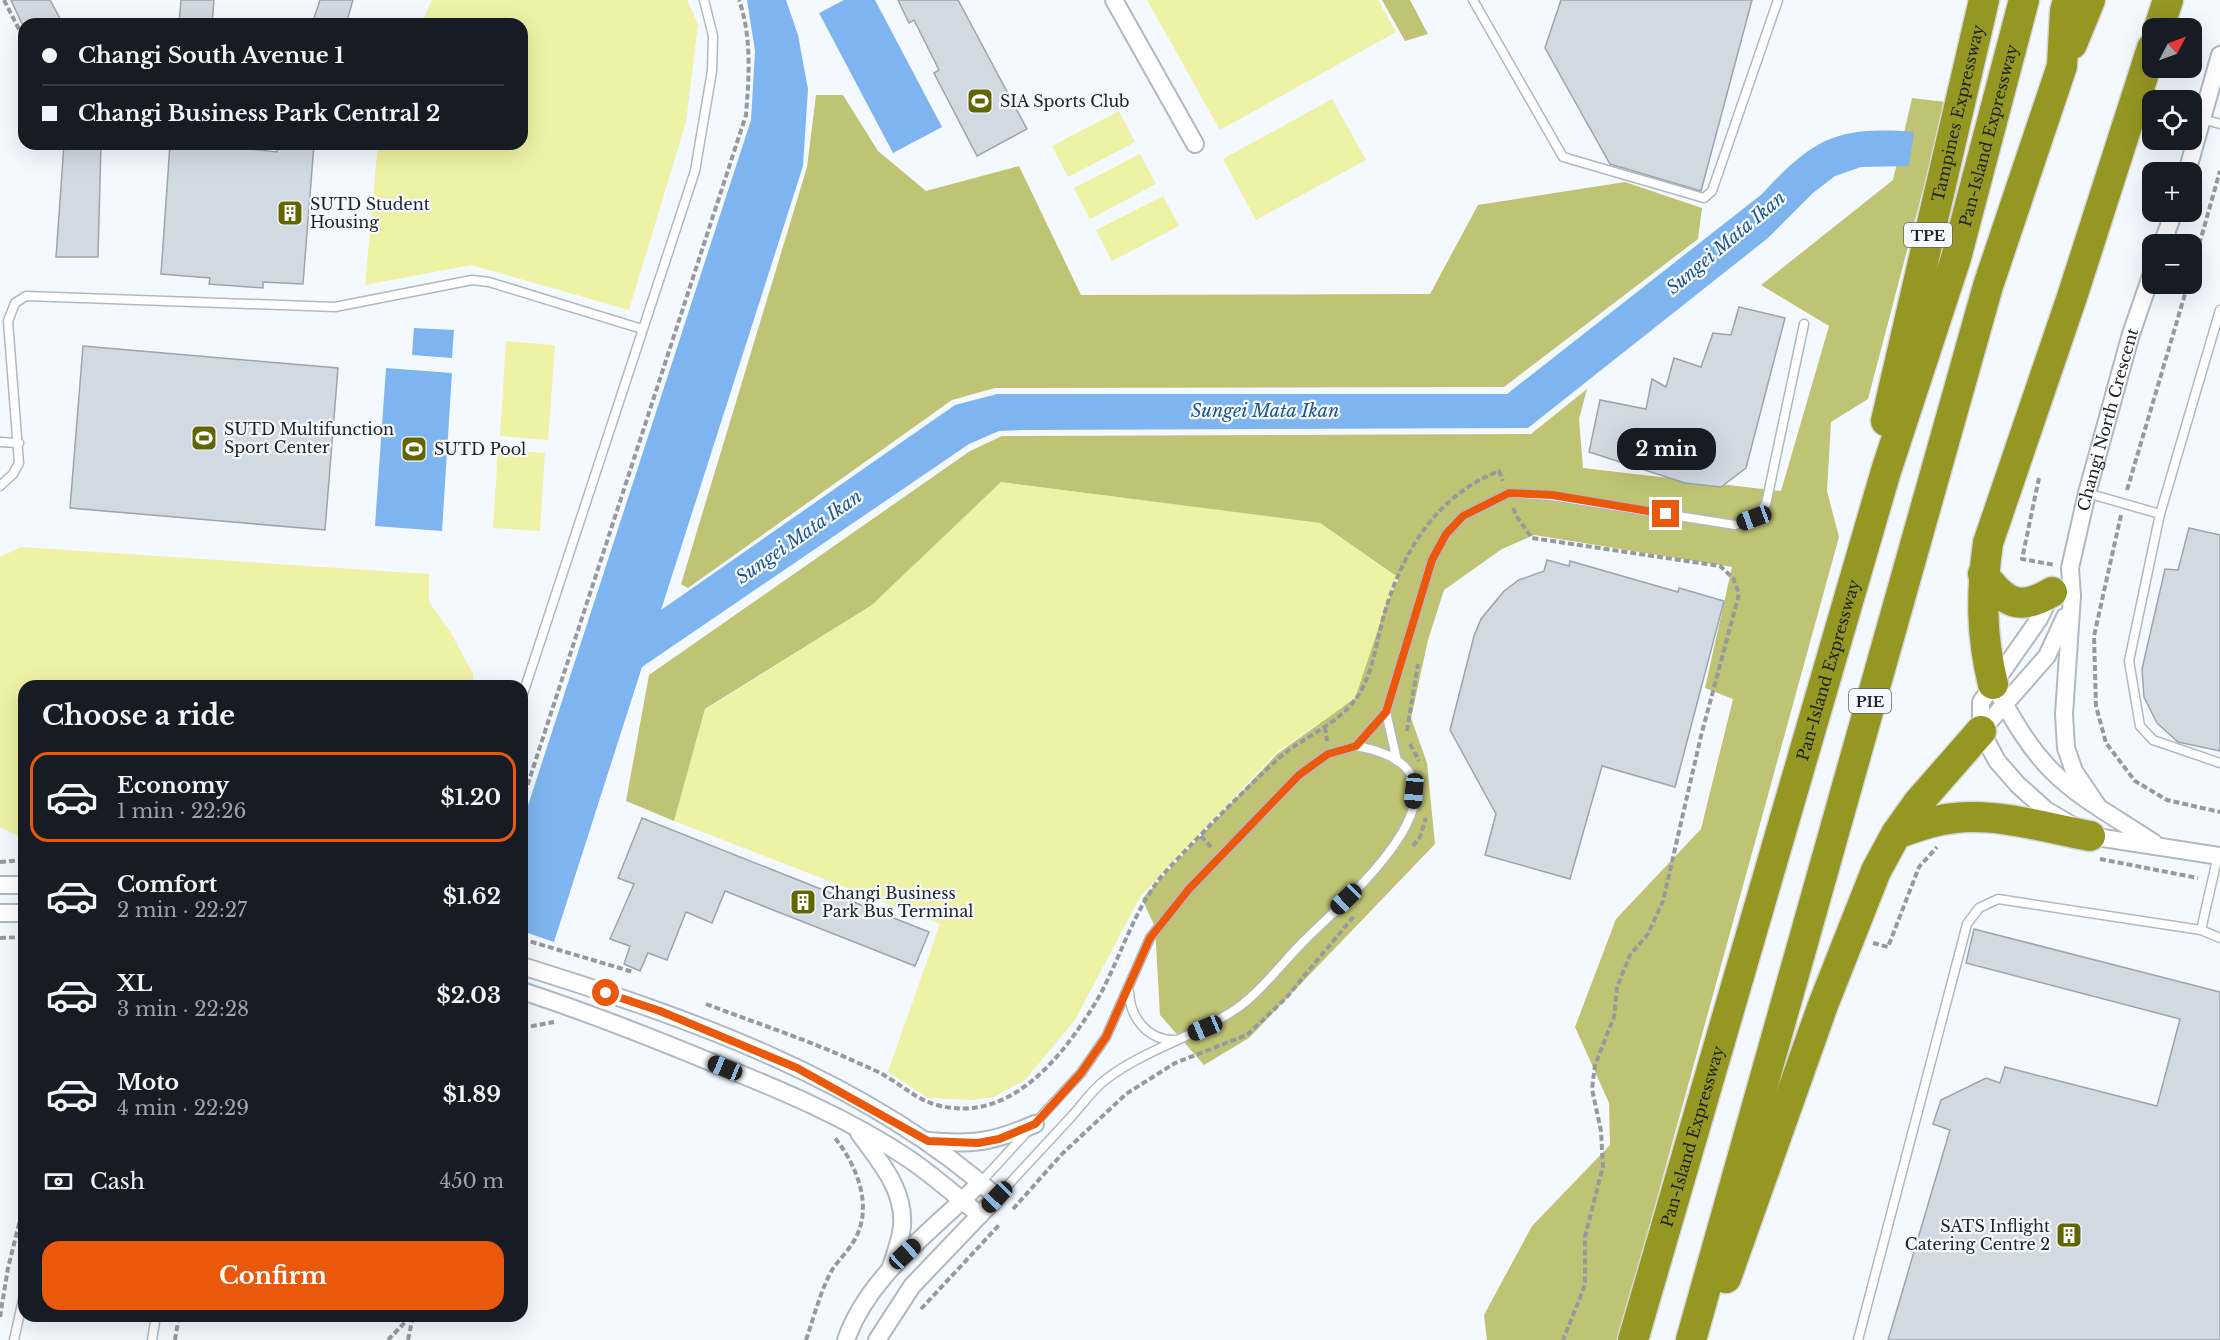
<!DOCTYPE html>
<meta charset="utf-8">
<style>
:root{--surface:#171b24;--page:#242831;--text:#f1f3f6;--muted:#9ea1a6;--line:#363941;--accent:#ea580c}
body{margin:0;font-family:"Libre Baskerville",serif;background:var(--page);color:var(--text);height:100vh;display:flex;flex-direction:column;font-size:22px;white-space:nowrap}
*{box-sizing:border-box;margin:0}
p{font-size:20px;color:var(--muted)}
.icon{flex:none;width:33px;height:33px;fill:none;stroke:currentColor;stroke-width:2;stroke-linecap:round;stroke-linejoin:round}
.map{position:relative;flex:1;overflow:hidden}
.side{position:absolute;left:18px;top:680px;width:510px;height:642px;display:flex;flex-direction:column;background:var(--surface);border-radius:18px;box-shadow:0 6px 24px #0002}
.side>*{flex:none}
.top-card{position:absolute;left:18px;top:18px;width:510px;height:132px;border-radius:18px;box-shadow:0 6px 24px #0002;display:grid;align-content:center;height:132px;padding:0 24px;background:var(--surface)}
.needle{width:39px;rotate:49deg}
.controls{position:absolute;left:2142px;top:18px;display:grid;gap:12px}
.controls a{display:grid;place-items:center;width:60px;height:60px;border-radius:12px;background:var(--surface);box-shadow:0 6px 24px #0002;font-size:30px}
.end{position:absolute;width:27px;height:27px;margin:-14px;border:8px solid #ea580c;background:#fff;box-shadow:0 0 0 3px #fff}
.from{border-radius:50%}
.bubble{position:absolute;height:42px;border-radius:18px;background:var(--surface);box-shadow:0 6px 24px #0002;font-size:20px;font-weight:700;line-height:42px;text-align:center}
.car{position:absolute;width:18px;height:36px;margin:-18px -9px;border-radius:8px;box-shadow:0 0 4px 2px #0007;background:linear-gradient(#222 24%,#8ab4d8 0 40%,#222 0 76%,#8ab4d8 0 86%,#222 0)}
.top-card b{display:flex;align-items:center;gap:21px;height:57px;font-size:22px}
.top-card b+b{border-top:2px solid var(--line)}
.top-card i{width:15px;height:15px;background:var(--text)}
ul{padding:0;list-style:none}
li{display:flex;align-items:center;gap:18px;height:90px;margin:0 12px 9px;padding:0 12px;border:3px solid transparent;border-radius:18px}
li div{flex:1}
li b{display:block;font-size:22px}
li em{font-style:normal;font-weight:700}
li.on{border-color:var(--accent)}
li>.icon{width:54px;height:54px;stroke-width:1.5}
h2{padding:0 24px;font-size:27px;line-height:72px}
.pay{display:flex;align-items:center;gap:15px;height:66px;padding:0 24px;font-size:22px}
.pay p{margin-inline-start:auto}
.action{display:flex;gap:12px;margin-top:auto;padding:12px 24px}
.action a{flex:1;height:69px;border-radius:18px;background:var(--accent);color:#fff;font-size:24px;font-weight:700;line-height:69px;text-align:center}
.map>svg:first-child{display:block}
.green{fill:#edf2a4}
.forest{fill:#bfc474}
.water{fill:#7eb5f0}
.building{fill:#d1dae3;stroke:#9ca4ad;stroke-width:1.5}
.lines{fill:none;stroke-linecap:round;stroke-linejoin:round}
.service-casing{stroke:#b0b9c2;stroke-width:11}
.minor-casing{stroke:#b0b9c2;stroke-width:20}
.motorway-casing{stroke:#d7d7d8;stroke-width:33}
.path{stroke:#969a9f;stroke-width:4;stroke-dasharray:6 3;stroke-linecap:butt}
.service{stroke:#fff;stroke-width:8}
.minor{stroke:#fff;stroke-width:16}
.motorway{stroke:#949722;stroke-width:30}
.route{stroke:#ea580c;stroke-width:8}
.labels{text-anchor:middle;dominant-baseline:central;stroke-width:4.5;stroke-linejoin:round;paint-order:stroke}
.shield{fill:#f4f9ff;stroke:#606368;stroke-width:1.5}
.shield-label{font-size:15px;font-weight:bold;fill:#202327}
.poi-label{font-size:16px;fill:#202327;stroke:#f4f9ff;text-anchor:start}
.street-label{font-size:16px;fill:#202327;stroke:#f4f9ff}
.water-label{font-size:18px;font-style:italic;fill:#1e568c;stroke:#f4f9ff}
</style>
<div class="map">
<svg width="2220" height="1340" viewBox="0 0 2220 1340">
<rect width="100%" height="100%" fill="#f4f9ff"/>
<path class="green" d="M432,0H687L698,24L686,122L629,310L471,265L365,285L378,144H522V24H421Z
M1147,0H1378L1396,32L1220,130Z
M1332,99L1366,160L1256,220L1223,159Z
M1119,111L1135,142L1068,177L1052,146Z
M1140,154L1156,184L1090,219L1074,188Z
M1163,196L1179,226L1112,261L1096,230Z
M506,341L555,345L548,440L500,436Z
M498,450L545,453L540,531L493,528Z
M1001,482L1320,523L1398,578L1386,605L1355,698L1276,753L1140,897L1075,1020L1025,1080L994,1097L972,1100L928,1098L888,1072L940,924L674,821L705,710L872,605Z
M21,547L429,574V602L451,633L473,674L474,685L24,686V839L0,827V557Z"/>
<path class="forest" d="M1382,0H1410L1428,34L1405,41Z
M816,95H843L878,151L926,191L1019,166L1081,295L1430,294L1478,205L1625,182L1702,208L1698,239L1504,387L995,388L952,400L688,588L681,584L807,167Z
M1912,98L1946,102L1868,399L1831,422L1827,491L1839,537L1618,1340H1487L1484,1315L1532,1226L1610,1145L1609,1103L1575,1027L1616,919L1701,829L1733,699L1705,688L1732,567L1534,535L1502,549L1444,590L1428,640L1411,718L1427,763L1435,844L1249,1038L1204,1065L1160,1015L1155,927L1142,899L1277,754L1355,698L1386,605L1399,578L1320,523L1001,482L872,605L705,709L674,821L626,801L649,675L970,451L1002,436L1531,434L1587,389L1579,419L1583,468L1781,491L1829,326L1761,285L1893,180Z"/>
<path class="water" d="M747,0H786L798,35L808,89L803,166L661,610L955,405L997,394H1507L1762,194C1814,138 1837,126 1914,132L1909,166L1861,167L1835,176L1813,193L1768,238L1528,428L1026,430L999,431L969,444L642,667L554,942L522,931V824L751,120L755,51Z
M844,0H875L942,127L893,153L819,13Z
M414,328L454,330L452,358L412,355Z
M386,368L452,373L442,531L375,526Z"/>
<path class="building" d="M11,0H50L63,24H22Z
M181,0H214L212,24H179Z
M320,0H353L346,24H312Z
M898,0H958L1027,129L977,156L934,73L939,70L914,20L909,23Z
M1561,0H1752L1701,191L1610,164L1545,48Z
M64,144H101L98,257H56Z
M170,144H204L277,152V144H314L303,284L263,282V288L209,284L210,278L161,274Z
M1739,307L1785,318L1746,468L1721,487L1685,483L1589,452L1600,400L1646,409L1652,379L1666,387L1674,358L1701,367L1713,333L1731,335Z
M83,346L338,368L325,530L70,508Z
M2189,528L2220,535V751L2178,742L2157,723L2144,697L2142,669L2165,569L2178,570Z
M1547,560L1569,566L1570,561L1678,592L1679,588L1724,601L1675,787L1602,766L1570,879L1485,855L1496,814L1450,730L1474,636L1481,619L1504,591L1519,580L1544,571Z
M642,818L929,932L915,966L725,891L712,923L686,912L667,960L648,953L640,971L624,964L630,946L610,939L634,884L618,878Z
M1974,929L2220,992V1340H1888L1950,1130L1933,1124L1941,1100L1986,1078L2000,1083L2005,1067L2157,1106L2180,1019L1966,963Z"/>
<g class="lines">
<g class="service-casing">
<path id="service" d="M1473,0L1563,157L1704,198L1712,191L1778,0
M2202,119L2220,124
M2220,310L2160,514L2129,661L2140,726L2153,740L2220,763
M0,442L19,443
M0,486L13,474L19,463L8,321L15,303L26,296L335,307L472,280L489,282L642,329
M2087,493L2160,514
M522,697L695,171L712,71L713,36L704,0
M1386,712L1397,761
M2201,930L2218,855
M1129,992C1130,1017 1147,1040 1174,1040
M981,1182L1081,1073L1106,1037L1150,938L1189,889L1299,775L1328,754L1356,746L1386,712L1432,560L1446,534L1463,516L1509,493L1552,496L1735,525L1754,518L1766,504L1804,324
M997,1197C1022,1170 1046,1144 1071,1117C1082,1105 1092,1090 1105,1080C1145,1049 1195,1037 1236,1009C1261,992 1285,959 1307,938C1351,895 1496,771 1356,746
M14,1340L24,1295
M152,1340L156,1316
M1858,1340L1967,924L1979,908L1998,899L2201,930L2220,938"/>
</g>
<g class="minor-casing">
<g id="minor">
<path d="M1114,0L1195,144"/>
<path d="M2187,172L2220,55"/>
<path d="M2162,244L2174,212"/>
<path d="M2050,596L2039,619L1981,702V731L1997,761L2018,785L2046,810L2090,836L2220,856"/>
<path d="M1993,684C2010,714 2027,746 2052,771C2081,800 2120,820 2154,843"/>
<path d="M1981,731L2047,656L2065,617"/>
<path id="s1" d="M2097,805L2074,771L2066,748L2064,714L2072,596L2070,568L2087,493L2131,334L2152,273"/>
<path d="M0,885H24"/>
<path d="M0,913H24"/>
<path d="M522,966C689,1018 865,1079 997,1197L912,1286L877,1340"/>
<path d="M522,991C587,1012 650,1037 713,1063C781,1090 848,1118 909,1159C934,1176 956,1196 980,1215"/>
<path d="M859,1133C879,1161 905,1189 902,1226C901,1239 895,1254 891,1267"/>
<path d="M928,1141C974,1145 993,1142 1035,1124"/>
<path d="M846,1340C869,1274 933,1231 981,1182"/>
</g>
</g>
<g class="motorway-casing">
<g id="motorway">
<path d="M2159,28L2168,0"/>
<path d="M2072,44L2090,0"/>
<path id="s2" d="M1886,421L1984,0"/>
<path d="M1983,574C2005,603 2019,612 2052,592"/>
<path d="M1993,684C1981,636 1981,592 1988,543L2072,297L2152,48"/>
<path d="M1896,834C1916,827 1934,820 1955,818C1998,813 2047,828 2090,836"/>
<path d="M1726,1278L1823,1005L1876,871L1896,834L1918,803L1981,731"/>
<path id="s3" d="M1633,1340L1886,471L1956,258L2024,0"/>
<path d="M1691,1340L1988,286L2062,66L2065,11L2068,0"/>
</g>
</g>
<path class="path" d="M4,0L24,39
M2192,270L2220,171
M2039,478L2022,559L2055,565
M2127,490L2188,284
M1513,508L1517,517L1532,538L1720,566L1733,578L1739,594L1701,736L1663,901L1648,934L1630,955L1617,987L1614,1017L1595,1065L1592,1089L1601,1131L1603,1166L1585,1237V1285L1563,1340
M2121,515L2094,636L2096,706L2106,743L2135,781L2167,800L2220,812
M1325,727L1327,741
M1407,731L1418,664
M1410,744L1419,761
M522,802L746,115C749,77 752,37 739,0
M1201,836L1211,847
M1413,846L1420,837L1426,818
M2100,859L2198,878
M0,862L24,860
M0,938L24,937
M522,939L633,972
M1873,943L1888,947L1919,867L1937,847
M706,1004C756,1023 808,1040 856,1062C867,1067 878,1071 887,1077C904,1087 918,1100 937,1105C1007,1124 1058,1062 1091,1010C1120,965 1131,909 1168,869C1203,832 1240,794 1278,759C1307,733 1346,723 1364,685C1375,662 1378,633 1386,608C1405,548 1438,495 1499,471L1503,481
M522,1028L554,1022
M1013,1209L1062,1154L1126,1094L1175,1063L1247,1035L1286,998L1354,916
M921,1309L1000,1224
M0,1317L8,1268L24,1204
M175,1340L179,1316
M388,1340L411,1316
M408,1340L413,1316
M806,1340C814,1317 820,1292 832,1270C838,1261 846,1253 852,1244C875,1210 858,1167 835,1138"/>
<use href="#service" class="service"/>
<use href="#minor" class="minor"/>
<use href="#motorway" class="motorway"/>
</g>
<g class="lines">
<path class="route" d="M606,993L660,1011L797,1068L928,1141L978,1143L999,1139L1035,1124L1081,1073L1106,1037L1150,938L1189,889L1299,775L1328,754L1356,746L1386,712L1432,560L1446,534L1463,516L1509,493L1552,495L1666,514"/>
</g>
<defs>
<g id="stadium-square" transform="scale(1.35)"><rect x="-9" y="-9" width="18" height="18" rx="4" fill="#636500" stroke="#f4f9ff"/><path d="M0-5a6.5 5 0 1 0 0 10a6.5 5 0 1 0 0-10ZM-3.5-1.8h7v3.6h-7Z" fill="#fff"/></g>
<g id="building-square" transform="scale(1.35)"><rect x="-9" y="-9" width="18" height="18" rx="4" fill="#636500" stroke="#f4f9ff"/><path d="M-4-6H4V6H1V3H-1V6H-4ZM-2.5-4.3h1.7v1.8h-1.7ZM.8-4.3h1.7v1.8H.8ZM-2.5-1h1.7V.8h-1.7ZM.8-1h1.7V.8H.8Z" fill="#fff"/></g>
</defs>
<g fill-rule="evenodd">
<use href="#stadium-square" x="980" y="101"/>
<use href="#building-square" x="290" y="213"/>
<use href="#stadium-square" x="204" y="438"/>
<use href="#stadium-square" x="414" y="449"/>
<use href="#building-square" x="803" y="902"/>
<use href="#building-square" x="2069" y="1235"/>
</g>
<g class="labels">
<g class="shield">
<rect x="1904" y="223" width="48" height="24" rx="4.5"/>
<rect x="1849" y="689" width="42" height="24" rx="4.5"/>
</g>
<g class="shield-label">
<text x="1928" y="235">TPE</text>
<text x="1870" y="701">PIE</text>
</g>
<g class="poi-label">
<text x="1000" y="101">SIA Sports Club</text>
<text x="310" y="204">SUTD Student<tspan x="310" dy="18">Housing</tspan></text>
<text x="224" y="429">SUTD Multifunction<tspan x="224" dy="18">Sport Center</tspan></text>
<text x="434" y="449">SUTD Pool</text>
<text x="822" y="893">Changi Business<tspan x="822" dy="18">Park Bus Terminal</tspan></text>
<text x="2050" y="1226" text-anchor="end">SATS Inflight<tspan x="2050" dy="18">Catering Centre 2</tspan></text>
</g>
<g class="street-label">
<text stroke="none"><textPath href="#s2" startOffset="316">Tampines Expressway</textPath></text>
<text stroke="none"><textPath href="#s3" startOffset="1256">Pan-Island Expressway</textPath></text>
<text stroke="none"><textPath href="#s1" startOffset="399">Changi North Crescent</textPath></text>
<text stroke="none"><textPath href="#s3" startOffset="698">Pan-Island Expressway</textPath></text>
<text stroke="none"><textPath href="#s3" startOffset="212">Pan-Island Expressway</textPath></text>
</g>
<g class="water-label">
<text transform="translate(1726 243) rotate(-40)">Sungei Mata Ikan</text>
<text x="1265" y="411">Sungei Mata Ikan</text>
<text transform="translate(799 537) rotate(-35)">Sungei Mata Ikan</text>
</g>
</g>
</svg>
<div class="controls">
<a><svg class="needle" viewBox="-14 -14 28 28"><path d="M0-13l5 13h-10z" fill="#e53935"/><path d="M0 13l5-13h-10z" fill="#9ea1a6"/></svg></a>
<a><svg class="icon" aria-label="locate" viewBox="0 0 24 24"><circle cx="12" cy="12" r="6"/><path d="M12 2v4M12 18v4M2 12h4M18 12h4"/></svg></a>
<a>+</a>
<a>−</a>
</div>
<i class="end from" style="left:606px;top:993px"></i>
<i class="end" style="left:1666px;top:514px"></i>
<div class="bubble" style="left:1617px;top:428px;width:99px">2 min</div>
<i class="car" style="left:1754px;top:518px;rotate:250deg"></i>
<i class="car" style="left:1414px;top:791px;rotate:185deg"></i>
<i class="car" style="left:1346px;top:899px;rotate:226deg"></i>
<i class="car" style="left:1205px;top:1028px;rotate:247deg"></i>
<i class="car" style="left:725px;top:1068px;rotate:292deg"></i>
<i class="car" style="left:997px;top:1197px;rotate:224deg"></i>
<i class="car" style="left:905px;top:1254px;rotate:47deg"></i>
<div class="top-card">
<b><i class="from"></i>Changi South Avenue 1</b>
<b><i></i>Changi Business Park Central 2</b>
</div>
<section class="side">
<h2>Choose a ride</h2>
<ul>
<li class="on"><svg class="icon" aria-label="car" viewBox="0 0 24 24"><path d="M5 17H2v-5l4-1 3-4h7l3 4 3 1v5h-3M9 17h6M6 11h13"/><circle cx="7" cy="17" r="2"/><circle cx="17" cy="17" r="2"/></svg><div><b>Economy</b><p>1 min · 22:26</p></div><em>$1.20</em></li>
<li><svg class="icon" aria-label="car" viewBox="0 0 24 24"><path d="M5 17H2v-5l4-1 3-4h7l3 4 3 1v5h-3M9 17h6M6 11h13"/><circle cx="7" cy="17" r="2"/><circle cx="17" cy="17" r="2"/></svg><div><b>Comfort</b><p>2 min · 22:27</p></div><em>$1.62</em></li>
<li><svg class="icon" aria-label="car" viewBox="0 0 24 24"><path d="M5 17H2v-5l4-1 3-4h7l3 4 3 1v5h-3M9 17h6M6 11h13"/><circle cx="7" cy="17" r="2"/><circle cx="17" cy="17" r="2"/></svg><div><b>XL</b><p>3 min · 22:28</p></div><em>$2.03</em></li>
<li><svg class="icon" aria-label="car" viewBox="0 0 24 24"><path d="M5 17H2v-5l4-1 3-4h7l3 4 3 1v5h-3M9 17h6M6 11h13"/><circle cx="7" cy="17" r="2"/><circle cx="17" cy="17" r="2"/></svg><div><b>Moto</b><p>4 min · 22:29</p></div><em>$1.89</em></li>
</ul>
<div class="pay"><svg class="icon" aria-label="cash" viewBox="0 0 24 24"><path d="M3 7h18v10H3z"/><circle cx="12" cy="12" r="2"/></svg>Cash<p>450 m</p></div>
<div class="action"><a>Confirm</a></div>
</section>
</div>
